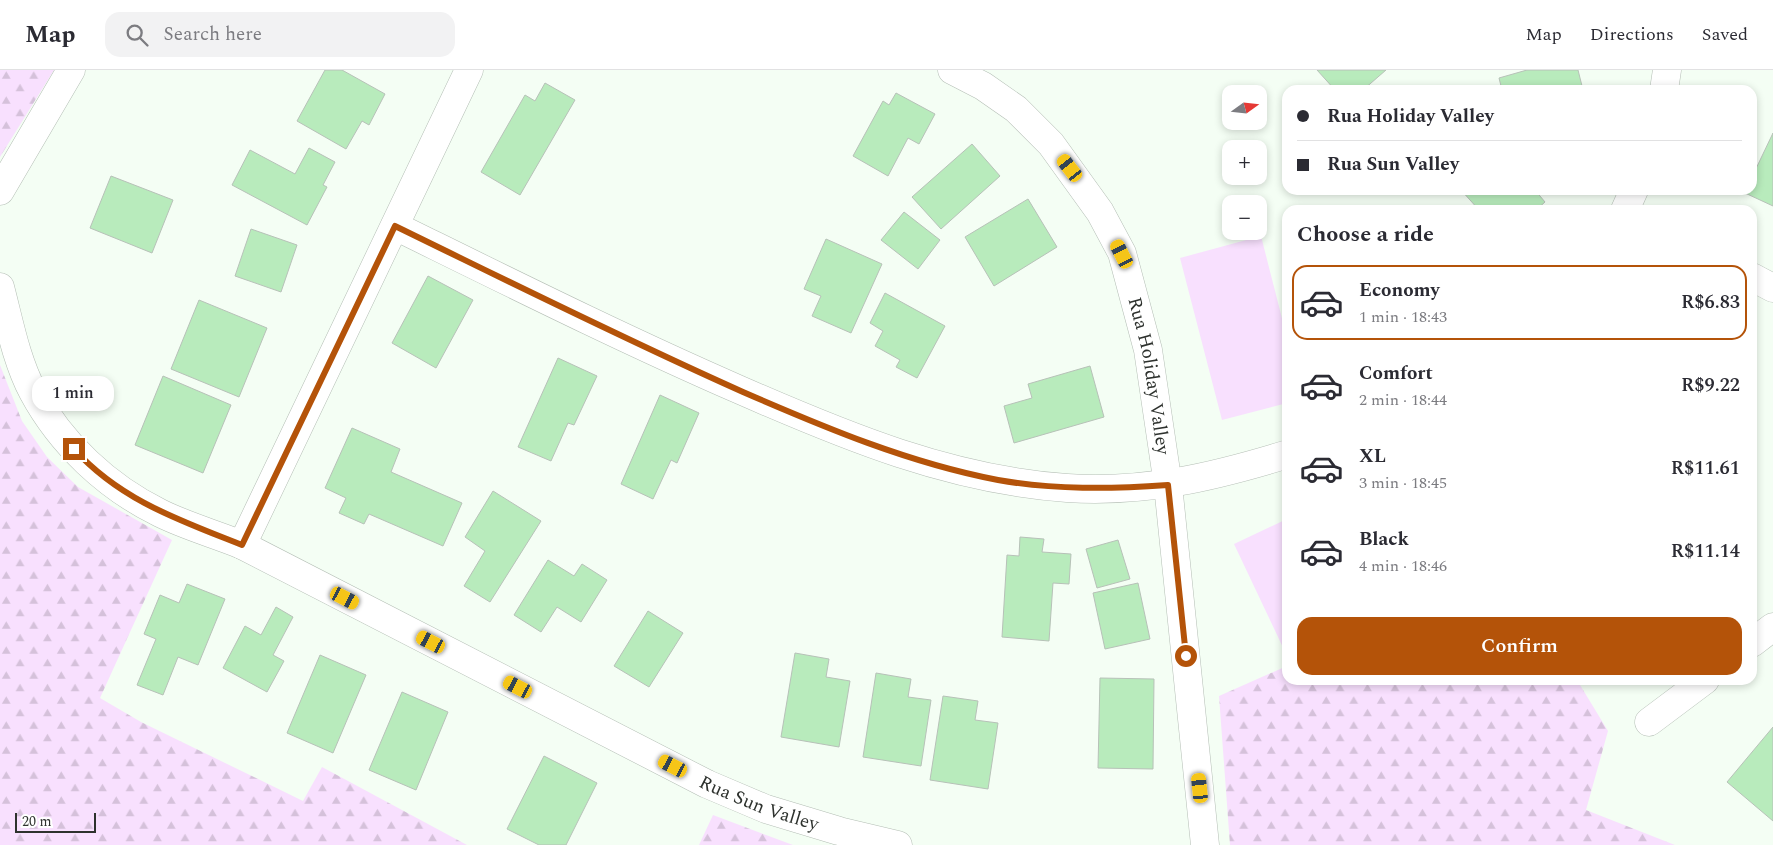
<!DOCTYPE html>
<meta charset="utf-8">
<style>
:root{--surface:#fff;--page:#f2f2f3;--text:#2b2b33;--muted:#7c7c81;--line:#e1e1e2;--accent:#b45309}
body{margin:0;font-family:Spectral,serif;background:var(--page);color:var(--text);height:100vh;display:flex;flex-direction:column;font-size:19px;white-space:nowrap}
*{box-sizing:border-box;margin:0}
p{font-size:16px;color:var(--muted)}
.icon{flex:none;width:28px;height:28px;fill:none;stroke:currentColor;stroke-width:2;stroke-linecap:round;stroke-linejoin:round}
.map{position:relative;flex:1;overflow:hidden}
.drawer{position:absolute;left:1282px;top:135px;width:475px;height:480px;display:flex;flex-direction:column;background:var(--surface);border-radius:15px;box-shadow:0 2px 8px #0003}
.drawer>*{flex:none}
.guide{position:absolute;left:1282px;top:15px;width:475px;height:110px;border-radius:15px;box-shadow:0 2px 8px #0003;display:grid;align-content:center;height:110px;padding:0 15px;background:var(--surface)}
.needle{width:32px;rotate:75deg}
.fabs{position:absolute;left:1222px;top:15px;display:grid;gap:10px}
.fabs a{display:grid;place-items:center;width:45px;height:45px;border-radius:10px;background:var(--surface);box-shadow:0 2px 8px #0003;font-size:25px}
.scale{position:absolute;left:15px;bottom:12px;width:81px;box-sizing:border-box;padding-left:5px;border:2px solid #2e322e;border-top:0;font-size:14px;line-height:18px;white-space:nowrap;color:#2e322e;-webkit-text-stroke:4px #fff;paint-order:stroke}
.end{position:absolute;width:22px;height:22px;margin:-11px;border:6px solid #b45309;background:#fff;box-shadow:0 0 0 2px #fff}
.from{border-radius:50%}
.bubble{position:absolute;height:35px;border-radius:15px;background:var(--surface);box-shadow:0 2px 8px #0003;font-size:16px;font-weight:600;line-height:35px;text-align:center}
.car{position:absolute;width:15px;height:30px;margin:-15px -8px;border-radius:6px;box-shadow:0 0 4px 1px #0007;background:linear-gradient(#f5c518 24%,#345 0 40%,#f5c518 0 76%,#345 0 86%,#f5c518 0)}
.guide b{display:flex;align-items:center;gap:18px;height:48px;font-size:19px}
.guide b+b{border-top:1px solid var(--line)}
.guide i{width:12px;height:12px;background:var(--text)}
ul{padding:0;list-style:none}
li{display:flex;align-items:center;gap:15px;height:75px;margin:0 10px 8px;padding:0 5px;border:2px solid transparent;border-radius:15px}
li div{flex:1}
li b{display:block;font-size:19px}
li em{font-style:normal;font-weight:600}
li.current{border-color:var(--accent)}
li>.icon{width:45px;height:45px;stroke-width:1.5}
h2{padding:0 15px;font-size:22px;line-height:60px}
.action{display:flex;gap:10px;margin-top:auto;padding:10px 15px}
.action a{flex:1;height:58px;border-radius:15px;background:var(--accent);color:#fff;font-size:20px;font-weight:600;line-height:58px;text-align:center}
header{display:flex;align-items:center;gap:30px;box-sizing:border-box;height:70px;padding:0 25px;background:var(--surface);border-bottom:1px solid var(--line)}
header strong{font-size:24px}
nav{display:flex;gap:28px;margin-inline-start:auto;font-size:18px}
.search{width:350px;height:45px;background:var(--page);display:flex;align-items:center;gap:12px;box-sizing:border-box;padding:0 18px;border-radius:15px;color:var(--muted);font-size:19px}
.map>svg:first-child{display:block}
.green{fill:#f8e0fe}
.forest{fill:url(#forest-firs)}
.building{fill:#b8ebbc;stroke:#b7c1b8}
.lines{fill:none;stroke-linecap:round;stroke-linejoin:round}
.minor-casing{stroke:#b4beb5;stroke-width:29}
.minor{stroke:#fff;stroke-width:28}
.route{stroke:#b45309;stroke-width:6}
.labels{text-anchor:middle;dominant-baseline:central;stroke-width:4;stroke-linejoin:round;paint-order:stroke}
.street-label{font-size:19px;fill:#2e322e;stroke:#fff}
</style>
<header>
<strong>Map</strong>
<div class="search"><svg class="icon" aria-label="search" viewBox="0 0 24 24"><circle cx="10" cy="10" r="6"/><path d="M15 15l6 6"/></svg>Search here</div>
<nav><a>Map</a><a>Directions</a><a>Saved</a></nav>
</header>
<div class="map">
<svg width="1773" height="775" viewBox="0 0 1773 775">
<defs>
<pattern id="forest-firs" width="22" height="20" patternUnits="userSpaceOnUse" patternTransform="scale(1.25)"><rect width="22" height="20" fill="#f8e0fe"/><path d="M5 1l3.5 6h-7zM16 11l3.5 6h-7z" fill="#d5c1da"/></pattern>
</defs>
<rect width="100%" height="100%" fill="#f4fef4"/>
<path class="green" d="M1261,166L1287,268V333L1222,350L1180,188Z
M1287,449V586L1234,474Z"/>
<path class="forest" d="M0,0H54L0,87Z
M0,295L22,351L47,387L78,417L172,470L100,628L141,652L303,731L322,697L467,775H0Z
M1287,596L1288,610H1577L1608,661L1586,740L1675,775H1230L1219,626Z
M713,745L793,775H699Z"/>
<path class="building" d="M325,0H342L385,24L369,55L362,51L346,79L297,51Z
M1317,0H1386L1363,20H1335Z
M1527,0H1578L1583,20H1502L1499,8Z
M545,13L575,30L520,125L481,102L525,25L535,31Z
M896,23L935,44L919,74L908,68L888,106L853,86L883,31L889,35Z
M1773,63V136L1745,123L1747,120H1752V107Z
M972,74L1000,106L941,159L912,127Z
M309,78L335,92L323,115L327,117L307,155L232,115L250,80L295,104Z
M111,106L173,130L152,183L90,158Z
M1461,120H1535L1545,132L1536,140H1479Z
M1028,129L1057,177L994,216L965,167Z
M904,142L940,170L918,199L881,170Z
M251,159L297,175L281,222L235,206Z
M826,169L882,194L851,263L812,246L821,226L804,219Z
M428,206L473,230L436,298L392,273Z
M885,223L945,256L917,308L896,297L900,290L875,276L883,261L870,253Z
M199,230L267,258L239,327L171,299Z
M558,288L597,306L574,355L568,353L551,391L518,377Z
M1090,296L1104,347L1014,373L1004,336L1032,328L1028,314Z
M163,306L231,335L203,403L135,375Z
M660,325L699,343L677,393L671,390L653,429L621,414Z
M352,358L400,379L391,402L462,433L443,476L369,444L364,454L339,443L346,428L325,418Z
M493,421L541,451L490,532L464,516L485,481L465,467Z
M1020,467L1044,469L1042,482L1071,484L1069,514L1053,513L1049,571L1002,567L1007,485L1019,486Z
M1118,470L1130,509L1097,518L1086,479Z
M548,490L574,506L582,494L607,510L581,552L557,537L541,562L514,545Z
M1138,513L1150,569L1105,579L1093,523Z
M187,514L225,529L198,595L178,587L163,625L137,615L156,569L144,564L160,525L179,533Z
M276,537L293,547L273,585L284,591L267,622L223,598L245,556L261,565Z
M648,541L683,563L649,617L614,596Z
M795,583L829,589L826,607L850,611L839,677L781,667Z
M320,585L366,605L333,683L287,663Z
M876,603L911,609L908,627L931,630L921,696L863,687Z
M1100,608L1154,609L1153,699L1098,698Z
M402,622L448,642L416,720L369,700Z
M943,626L978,631L975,650L998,653L988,719L930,710Z
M1773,657V751L1727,712Z
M544,686L597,713L566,775H539L507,759Z"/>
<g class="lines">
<g class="minor-casing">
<g id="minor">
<path id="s1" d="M952,0L983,16L1016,39L1051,74L1100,142L1122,183L1148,280L1168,415L1205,775"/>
<path d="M1664,20L1667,0"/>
<path d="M0,121L71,0"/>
<path d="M1625,140L1634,120"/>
<path d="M395,156C509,212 623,269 740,320C845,366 951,410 1067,418C1146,423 1213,407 1288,384"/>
<path d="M1752,207L1773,218"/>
<path id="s2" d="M0,217C9,251 16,290 33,322C61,374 107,417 160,443C186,456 215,464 242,475L707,714L766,739L839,761L898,775"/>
<path d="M242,475L469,0"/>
<path d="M1752,573L1773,557"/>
<path d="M1649,652L1705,610"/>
</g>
</g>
<use href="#minor" class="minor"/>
</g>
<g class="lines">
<path class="route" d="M74,379C120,430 179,450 242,475L395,156C510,212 626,270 743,322C826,358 909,393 998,410C1054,420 1111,419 1168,415L1186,586"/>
</g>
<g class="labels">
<g class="street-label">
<text stroke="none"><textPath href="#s1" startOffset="381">Rua Holiday Valley</textPath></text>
<text stroke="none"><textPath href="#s2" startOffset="955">Rua Sun Valley</textPath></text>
</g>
</g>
</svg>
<div class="fabs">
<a><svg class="needle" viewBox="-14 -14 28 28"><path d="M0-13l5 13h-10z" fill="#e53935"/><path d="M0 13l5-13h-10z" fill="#7c7c81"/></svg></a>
<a>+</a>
<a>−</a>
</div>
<div class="scale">20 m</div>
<i class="end from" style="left:1186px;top:586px"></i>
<i class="end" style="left:74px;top:379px"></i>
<div class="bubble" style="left:32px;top:306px;width:82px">1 min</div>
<i class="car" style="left:1070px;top:98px;rotate:322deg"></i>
<i class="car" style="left:1122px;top:184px;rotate:333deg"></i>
<i class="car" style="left:345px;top:528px;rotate:117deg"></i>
<i class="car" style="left:431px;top:572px;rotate:297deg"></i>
<i class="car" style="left:518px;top:617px;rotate:297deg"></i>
<i class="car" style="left:673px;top:696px;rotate:297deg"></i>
<i class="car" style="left:1200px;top:718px;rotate:354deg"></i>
<div class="guide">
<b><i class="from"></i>Rua Holiday Valley</b>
<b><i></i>Rua Sun Valley</b>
</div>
<section class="drawer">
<h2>Choose a ride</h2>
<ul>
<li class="current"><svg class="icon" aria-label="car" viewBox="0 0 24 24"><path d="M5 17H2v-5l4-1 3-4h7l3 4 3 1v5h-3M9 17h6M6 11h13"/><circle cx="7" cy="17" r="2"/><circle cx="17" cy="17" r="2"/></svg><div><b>Economy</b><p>1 min · 18:43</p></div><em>R$6.83</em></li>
<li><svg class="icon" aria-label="car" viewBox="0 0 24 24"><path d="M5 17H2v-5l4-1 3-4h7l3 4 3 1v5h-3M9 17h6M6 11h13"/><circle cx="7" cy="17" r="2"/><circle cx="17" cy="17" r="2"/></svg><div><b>Comfort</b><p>2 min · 18:44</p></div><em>R$9.22</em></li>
<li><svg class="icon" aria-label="car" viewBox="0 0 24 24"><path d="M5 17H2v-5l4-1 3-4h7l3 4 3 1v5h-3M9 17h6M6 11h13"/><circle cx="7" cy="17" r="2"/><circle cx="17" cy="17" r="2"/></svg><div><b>XL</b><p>3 min · 18:45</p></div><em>R$11.61</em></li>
<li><svg class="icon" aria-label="car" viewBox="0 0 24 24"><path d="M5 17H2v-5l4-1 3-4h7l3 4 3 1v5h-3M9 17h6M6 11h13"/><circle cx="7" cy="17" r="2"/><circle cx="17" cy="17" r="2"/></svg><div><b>Black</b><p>4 min · 18:46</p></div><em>R$11.14</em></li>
</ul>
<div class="action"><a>Confirm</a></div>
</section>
</div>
